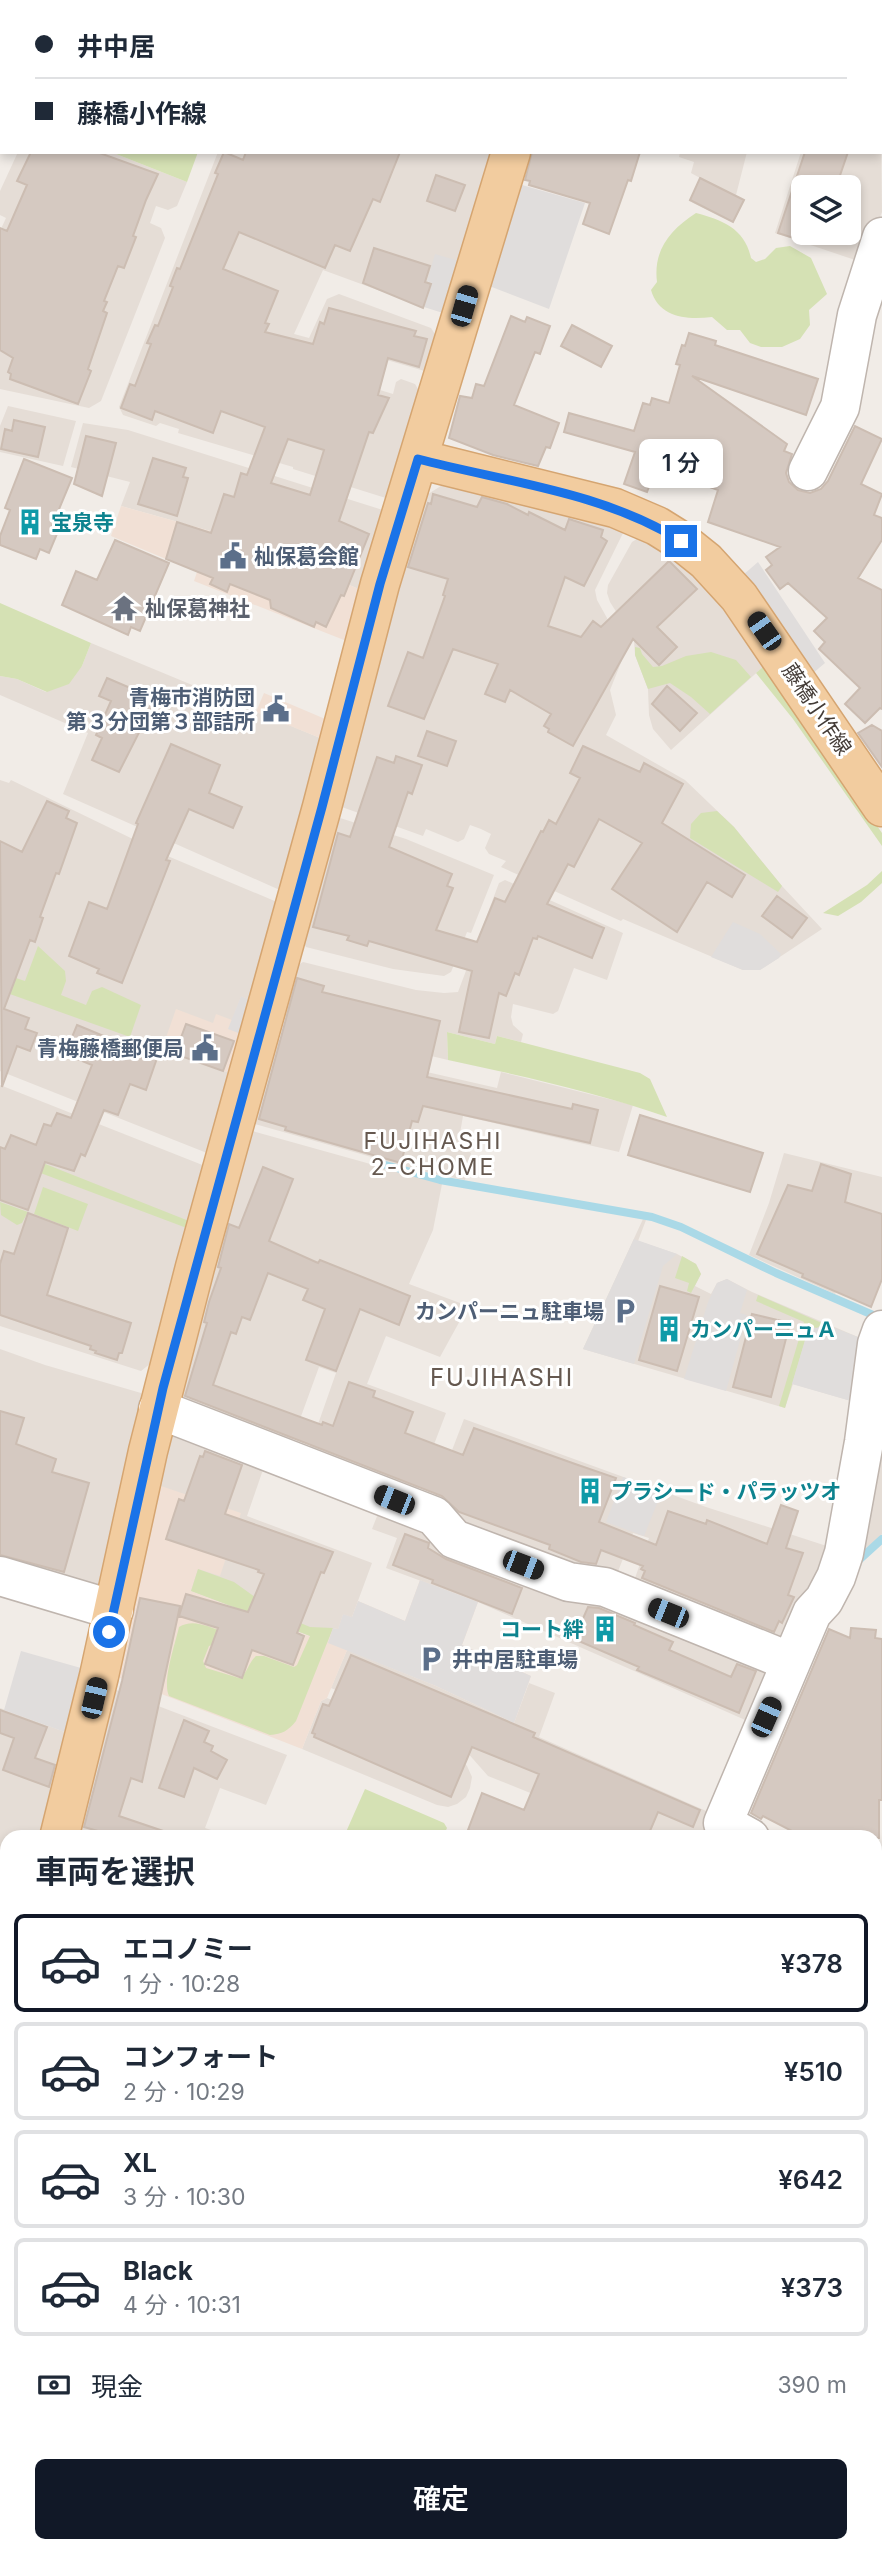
<!DOCTYPE html>
<html lang="ja">
<meta charset="utf-8">
<style>
:root{--surface:#fff;--page:#f6f6f7;--text:#1f2937;--muted:#747a83;--line:#e0e1e3;--accent:#111827}
body{margin:0;font-family:Inter,"Noto Sans JP",sans-serif;background:var(--page);color:var(--text);height:100vh;display:flex;flex-direction:column;font-size:26px;white-space:nowrap}
*{box-sizing:border-box;margin:0}
p{font-size:23px;color:var(--muted)}
.icon{flex:none;width:38px;height:38px;fill:none;stroke:currentColor;stroke-width:2;stroke-linecap:round;stroke-linejoin:round}
.map{position:relative;flex:1;overflow:hidden}
.side{position:absolute;left:0px;top:1830px;width:882px;height:723px;display:flex;flex-direction:column;background:var(--surface);border-radius:21px 21px 0 0;box-shadow:0 4px 10px #0003}
.side>*{flex:none}
.hud{position:absolute;left:0px;top:0px;width:882px;height:154px;box-shadow:0 4px 10px #0003;display:grid;align-content:center;height:154px;padding:0 35px;background:var(--surface)}
.fabs{position:absolute;left:791px;top:175px;display:grid;gap:14px}
.fabs a{display:grid;place-items:center;width:70px;height:70px;border-radius:10px;background:var(--surface);box-shadow:0 4px 10px #0003;font-size:35px}
.end{position:absolute;width:32px;height:32px;margin:-16px;border:9px solid #1a73e8;background:#fff;box-shadow:0 0 0 4px #fff}
.from{border-radius:50%}
.bubble{position:absolute;height:49px;border-radius:10px;background:var(--surface);box-shadow:0 4px 10px #0003;font-size:23px;font-weight:600;line-height:49px;text-align:center}
.car{position:absolute;width:21px;height:42px;margin:-21px -10px;border-radius:9px;box-shadow:0 0 5px 2px #0007;background:linear-gradient(#222 24%,#8ab4d8 0 40%,#222 0 76%,#8ab4d8 0 86%,#222 0)}
.hud b{display:flex;align-items:center;gap:24px;height:66px;font-size:26px}
.hud b+b{border-top:2px solid var(--line)}
.hud i{width:18px;height:18px;background:var(--text)}
ul{padding:0;list-style:none}
li{display:flex;align-items:center;gap:21px;height:98px;margin:0 14px 10px;padding:0 21px;border:4px solid var(--line);border-radius:10px}
li div{flex:1}
li b{display:block;font-size:26px}
li em{font-style:normal;font-weight:600}
li.on{border-color:var(--accent)}
li>.icon{width:63px;height:63px;stroke-width:1.5}
h2{padding:0 35px;font-size:32px;line-height:84px}
.pay{display:flex;align-items:center;gap:18px;height:77px;padding:0 35px;font-size:26px}
.pay p{margin-inline-start:auto}
.primary-button{display:flex;gap:14px;margin-top:auto;padding:14px 35px}
.primary-button a{flex:1;height:80px;border-radius:10px;background:var(--accent);color:#fff;font-size:28px;font-weight:600;line-height:80px;text-align:center}
.map>svg:first-child{display:block}
.residential{fill:#e5ddd6;fill-rule:evenodd}
.commercial{fill:#f1e0d5}
.green{fill:#d5e1b4}
.parking{fill:#e0dddc}
.lines{fill:none;stroke-linecap:round;stroke-linejoin:round}
.stream{stroke:#aad9e7;stroke-width:8}
.building{fill:#d5c9c1;stroke:#ccbdb2;stroke-width:2;fill-rule:evenodd}
.minor-casing{stroke:#bfb5ae;stroke-width:41}
.major-casing{stroke:#d5a571;stroke-width:41}
.minor{stroke:#fff;stroke-width:38}
.major{stroke:#f2cc9f;stroke-width:38}
.route{stroke:#1a73e8;stroke-width:9}
.labels{text-anchor:middle;dominant-baseline:central;stroke-width:6;stroke-linejoin:round;paint-order:stroke}
.culture-label{font-size:21px;font-weight:bold;fill:#0d838f;stroke:#fff;text-anchor:start}
.service-label{font-size:21px;font-weight:bold;fill:#4e5e75;stroke:#fff;text-anchor:end}
.worship-label{font-size:21px;font-weight:bold;fill:#5b616d;stroke:#fff;text-anchor:start}
.street-label{font-size:21px;fill:#443c37;stroke:#fff}
.neighbourhood-label{font-size:23px;letter-spacing:2px;fill:#65584f;stroke:#fff}
.quarter-label{font-size:24px;letter-spacing:2px;fill:#65584f;stroke:#fff}
</style>
<div class="map">
<svg width="882" height="2552" viewBox="0 0 882 2552">
<rect width="100%" height="100%" fill="#f1ece7"/>
<path class="residential" d="M0,0L93,2H2L0,145Z
M880,52L882,212L864,255L855,260L775,233L801,152H880ZM803,187H849V233H803Z
M18,152H111L187,182L177,206L168,210L156,206L150,223L161,228L165,238L101,401L89,408L0,389V231L6,218L0,215V191Z
M218,152H497L462,262L427,281L432,283L424,307L323,270L294,334L309,338L327,299L339,294L431,328L438,339L428,372L373,356L383,379L380,390L393,394L396,382L401,379L415,384L421,394L389,499L293,469V467L178,433L179,429L160,423L156,426L123,415L119,407Z
M680,152H747L736,195L745,200L733,223L689,201L700,178L691,173L694,162L679,157Z
M8,406L76,421L63,466L0,452V426Z
M83,423L128,430L386,511L363,591L286,557L221,534L121,506L130,482L71,467Z
M444,484L571,514L624,531L595,590L597,600L612,627L623,652L622,660L610,690L616,715L606,735L685,780L734,827L782,886L822,929L760,970H743L623,919L621,921L501,867L506,861L489,854L485,848L491,834L481,829L470,825L464,839L458,842L426,829L423,836L339,806L425,496Z
M640,537L661,549L707,586L765,665L671,750L653,729L649,715L648,689L635,655L634,640L610,602L607,593L608,585L632,542Z
M91,643L325,740L282,891L63,794L88,733L0,695V676L17,679L46,692L82,666Z
M0,780L9,783L11,780L170,857L277,902L255,1002L232,1020L213,1023L162,1048L235,1075L212,1155L0,1071Z
M337,817L406,839L494,875L471,933L467,932L451,972L444,976L393,969L306,947L302,940Z
M505,880L623,933L607,980L574,968L558,1011L553,1014L513,1004L511,1017L513,1025L523,1034L521,1042L497,1036L495,1044L447,1032L448,1060L364,1040L283,1016L295,967L303,962L416,990L444,993L458,992L499,883Z
M288,1035L405,1067L497,1088L501,1072L633,1105L619,1152L463,1116L459,1139L462,1146L471,1153L465,1180L421,1171L251,1123L274,1043Z
M0,1085L205,1166L156,1359L141,1371L0,1326Z
M249,1130L442,1184L433,1230L409,1284L468,1306L440,1357L386,1336L367,1384L446,1413L417,1489L315,1459L310,1447L336,1373L319,1367L292,1441L175,1398Z
M784,1153L882,1177V1241L853,1251L835,1294L749,1255L769,1203Z
M643,1219L646,1220L638,1241L677,1254L696,1264L701,1274L695,1286L711,1294L717,1283L727,1279L752,1292L858,1337V1403L793,1384L785,1408L583,1349Z
M0,1349L45,1365L141,1393L146,1402L103,1595L0,1571Z
M464,1419L706,1507L839,1550L787,1637L769,1644L634,1581L649,1538L633,1533L617,1574L605,1579L461,1531L434,1497Z
M166,1429L266,1461L247,1516L372,1563L352,1617L338,1630L334,1628L328,1643L191,1591L155,1484Z
M882,1447V1534L855,1560Z
M381,1506L761,1661L770,1681L752,1723L478,1602L386,1568L397,1538L372,1529Z
M347,1650L436,1686L514,1723L529,1683L555,1693L539,1737L713,1814L703,1837H640L488,1776L458,1742L331,1688Z
M111,1688L287,1755L266,1805L220,1788L205,1828L232,1837L73,1838Z
M327,1698L448,1749L458,1756L467,1766L472,1777L470,1788L466,1797L457,1804L448,1807L437,1805L302,1749L321,1701Z
M0,1708L73,1735L45,1837L7,1838V1986L0,2014Z
M875,1882L882,1883V2217L875,2207Z
M2,2140L7,2141V2297L0,2290V2157Z
M0,2319L7,2322V2453H4L0,2473Z
M875,2328L882,2339V2552H740L745,2546H875Z
M0,2506L7,2509V2546H84L96,2552H0Z
M618,2546H716L711,2552H686L682,2548L677,2552H619L616,2548Z"/>
<path class="commercial" d="M121,506L221,534L286,557L363,591L349,642L194,581L197,572L111,536Z
M264,693L330,721L325,740L256,712Z
M241,996L255,1002L235,1075L162,1049L176,1009L213,1023L216,1014L232,1020Z
M155,1484L241,1513L220,1576L198,1569L191,1591L327,1643L333,1628L338,1629L343,1614L352,1617L358,1601L405,1621L420,1580L478,1602L462,1645L531,1676L514,1723L436,1686L347,1650L327,1698L321,1701L302,1749L118,1677Z"/>
<path class="green" d="M111,152H198L187,182Z
M696,213C723,220 745,229 751,258L756,262L765,259L776,248L790,246L811,258L827,294L809,310L810,325L800,339L782,347H761L750,343L740,330H727L712,317C687,320 659,318 651,290L657,282C653,250 670,230 696,213Z
M0,603L91,643L82,666L69,684L47,692L17,679L0,676Z
M635,647L640,648L642,654L653,667L662,666L686,656L711,652L736,660L751,677L710,714L691,697L670,683L648,689L635,655Z
M765,665L882,833V846L793,719L756,673Z
M717,811L734,827L782,886L778,892L690,838L691,824L701,813Z
M882,871V883L861,902L838,916L823,913L867,885Z
M38,946L65,971L66,981L61,995L86,1005L92,991L102,987L141,1005L130,1037L7,993L13,977L25,981Z
M447,1032L495,1044L497,1036L640,1073L650,1079L667,1117C596,1092 522,1076 448,1060Z
M10,1150L194,1223L192,1230L6,1160Z
M43,1187L88,1204L78,1231L34,1214Z
M0,1202L28,1212L22,1223L17,1225L1,1215Z
M682,1256L696,1264L701,1274L691,1293L687,1291L689,1283L675,1278Z
M758,1295L824,1324L817,1328L809,1327L785,1408L779,1406L804,1322L756,1301Z
M198,1569L234,1582L279,1614L310,1627L333,1628L296,1721C288,1731 282,1734 270,1735L169,1696C162,1681 175,1645 179,1627C193,1618 209,1627 224,1632L218,1643L209,1646L203,1661L206,1668L239,1678C248,1673 248,1663 256,1656H264L294,1667L297,1665L310,1636L191,1591Z
M365,1789L444,1823L447,1828L443,1837H358L346,1832Z"/>
<path class="parking" d="M515,183L585,203L549,309L484,284Z
M435,254L462,262L446,314L424,307L432,283L427,281Z
M758,562L825,663L812,674L743,575Z
M733,922L760,934L781,954L779,958L760,970H743L711,957Z
M241,996L255,1002L246,1036L228,1029Z
M634,1239L677,1254L663,1266L634,1364L583,1349Z
M727,1279L747,1290L740,1313L747,1315L726,1391L684,1379L708,1302L717,1283Z
M824,1324L858,1337L866,1354L858,1403L792,1384L809,1327L817,1328Z
M623,1477L662,1491L644,1536L606,1522Z
M420,1580L478,1602L462,1645L531,1676L514,1723L436,1686L328,1643L333,1628L338,1629L343,1614L352,1617L358,1601L405,1621Z
M21,1651L88,1670L73,1735L4,1710Z
M108,2546H170L169,2552H107Z"/>
<g class="lines">
<path class="stream" d="M382,1164L440,1180L652,1217L681,1227L776,1273L873,1315
M859,1560L882,1539"/>
</g>
<path class="building" d="M31,152H97L158,174L146,200L133,236L136,237L124,268L118,266L104,301L107,302L103,311L107,313L88,369L91,371L78,404L10,379L11,374L8,372L13,358L0,350V228L7,231L27,185L17,181Z
M224,152L243,160L246,152H400L380,202L373,199L350,251L335,245L325,268L239,232L223,269L278,291L265,323L269,324L265,332L313,344L320,322L324,324L329,308L416,331L414,336L427,339L419,367L388,358L378,395L389,398L373,433L369,432L339,521L369,534L344,596L341,595L326,627L316,622L314,627L271,608L270,600L230,584L227,592L210,584L213,578L166,559L177,522L211,533L224,494L234,497L241,473L247,475L265,427L221,411L213,433L155,411L152,420L121,408L130,384L135,386L151,344L147,343L155,325L158,326L173,287L170,286L177,268L180,269L218,174L215,173ZM288,439L324,450L310,495L271,483Z
M532,152H640L631,181L628,180L609,234L583,224L590,203L529,185L530,181L525,180Z
M805,152H848L836,187H803V241L778,233Z
M436,175L465,185L455,211L427,201Z
M700,178L744,200L733,222L690,200Z
M374,248L430,266L425,282L431,284L423,308L363,283Z
M511,316L525,322L527,317L550,326L540,354L535,352L514,405L559,423L550,448L546,447L538,466L493,455L449,438L460,396L472,398L476,384L484,386Z
M572,325L612,346L601,367L561,346Z
M689,333L716,341L715,345L818,379L806,415L692,376L787,444L784,451L792,454L786,473L789,482L798,490L810,493L821,489L828,481L855,426L882,439L861,484L882,494L874,515L882,518V540L858,578L882,590V709L880,708L865,723L845,704L860,688L819,649L825,642L814,631L827,618L788,583L780,589L766,570L772,565L766,557L780,547L708,522L718,490L663,470L659,481L652,479L647,492L624,484L635,452L564,432L569,413L634,431L643,403L650,405L652,398L669,403L680,365L676,364L682,345L685,346Z
M14,420L45,427L38,457L1,449L5,429L12,431Z
M86,436L116,443L102,496L74,484Z
M153,458L186,468L183,477L188,478L177,516L138,504Z
M24,459L72,478L52,526L59,529L49,553L40,549L36,559L0,545V536L10,510L5,508Z
M433,494L477,507L482,497L507,504L528,515L529,512L565,530L569,519L603,530L601,537L607,541L584,586L565,577L548,626L581,637L593,621L601,627L669,561L697,589L657,627L677,647L659,665L633,639L573,746L548,732L549,729L544,726L551,714L510,690L505,702L485,694L498,664L453,649L424,719L388,706L408,652L423,658L445,596L443,595L448,579L408,567L428,503L431,504Z
M115,540L169,563L140,631L131,627L128,635L62,605L76,571L97,580Z
M107,678L156,699L119,772L92,760L102,738L96,735L111,701L99,696Z
M667,686L697,713L680,731L652,704Z
M872,725L882,731V767L858,733Z
M427,731L456,741L447,766L418,756Z
M171,744L220,765L209,793L242,807L233,828L189,809L166,860L170,861L122,983L97,973L99,969L69,956L89,902L107,909L138,824L136,823Z
M583,746L640,772L644,763L683,784L662,823L745,875L732,897L707,882L677,932L612,889L642,843L599,819L574,867L568,864L547,904L604,928L592,958L538,936L537,939L533,938L519,975L515,973L506,996L499,993L489,1038L459,1032L472,971L369,941L367,946L347,940L349,936L313,927L338,833L350,837L377,757L394,763L396,756L422,765L412,794L408,792L389,847L452,874L447,886L453,888L436,930L477,942L495,898L505,902L541,831L543,832L549,820L556,824L580,778L570,773Z
M47,801L69,811L66,818L77,823L59,874L56,873L40,917L43,918L35,942L30,940L4,1009L29,1018L25,1029L37,1033L30,1051L17,1046L2,1087L0,841L22,852Z
M777,896L807,918L792,938L762,916Z
M297,978L324,986L322,992L440,1021L427,1077L572,1109L573,1104L598,1110L590,1143L423,1106L418,1122L412,1121L401,1163L285,1130L286,1127L259,1119Z
M186,1024L234,1041L223,1071L175,1054Z
M77,1025L157,1058L146,1090L130,1084L118,1115L104,1110L85,1156L81,1154L74,1171L45,1162L28,1210L0,1200V1147L5,1149L11,1135L36,1145L44,1124L51,1126L57,1113L71,1118L92,1065L65,1054Z
M640,1115L763,1153L750,1192L628,1155Z
M821,1164L851,1174L845,1202L882,1214V1279L871,1307L802,1277L803,1274L757,1254L788,1185L812,1191Z
M263,1167L293,1179L269,1241L318,1263L320,1260L410,1296L399,1325L360,1309L336,1371L306,1360L325,1309L303,1300L308,1289L268,1273L250,1320L242,1317L236,1334L231,1332L213,1385L322,1425L323,1422L333,1426L349,1382L375,1391L373,1397L413,1412L405,1433L463,1455L474,1428L578,1465L616,1478L599,1522L656,1545L668,1511L706,1524L707,1520L767,1544L781,1505L798,1511L786,1548L803,1553L788,1595L794,1597L782,1623L779,1621L774,1632L642,1578L645,1571L641,1569L643,1566L601,1550L596,1564L581,1562L549,1549L550,1545L459,1512L442,1496L185,1396L207,1323L204,1322L209,1302L221,1268L218,1267L229,1224L239,1228Z
M28,1213L68,1228L47,1295L131,1323L122,1353H119L117,1360L95,1353L96,1351L90,1349L91,1346L0,1315V1264L4,1251L14,1254Z
M660,1286L699,1297L677,1371L639,1360Z
M752,1314L790,1323L771,1397L733,1387Z
M0,1411L24,1418L16,1444L56,1459L52,1472L89,1483L64,1572L0,1555Z
M205,1451L242,1465L225,1514L333,1552L324,1573L321,1572L297,1633L304,1636L293,1665L252,1650L242,1678L205,1664L218,1628L179,1616L186,1594L248,1612L264,1574L258,1572L259,1570L166,1539L179,1499L184,1501L200,1456L203,1457Z
M405,1534L429,1543L428,1548L446,1559L522,1588L512,1614L432,1583L433,1580L393,1565Z
M140,1598L180,1606L142,1782L131,1778L119,1816L172,1834L171,1838H122L84,1827L122,1681Z
M588,1607L599,1608L635,1623L634,1625L673,1642L669,1650L731,1677L737,1664L756,1671L739,1713L637,1670L639,1667L574,1639Z
M851,1628L876,1630L875,1638L882,1639V1800H879V1838H793L794,1832L763,1816L761,1819L751,1813L829,1629L850,1638Z
M351,1655L535,1733L533,1737L700,1810L693,1827L658,1812L647,1838H486L468,1830L482,1793L524,1810L539,1774L472,1747L451,1797L314,1737L315,1734L312,1733L323,1704L329,1706Z
M0,1710L47,1727L35,1758L55,1765L49,1787L3,1770L14,1738L0,1733Z
M184,1720L209,1731L204,1742L213,1746L211,1751L227,1760L217,1779L194,1768L184,1797L159,1788Z"/>
<g class="lines">
<g class="minor-casing">
<path id="minor" d="M798,0L800,2
M880,41H882
M808,471L840,407L857,315L882,237
M158,1409L434,1516L454,1539L569,1582L605,1587L791,1662
M0,1576L114,1610
M750,1838L723,1823L812,1613L824,1600L836,1577L844,1553L864,1442L877,1344L882,1330
M875,1873H882
M875,2256L882,2251
M0,2307L7,2310
M480,2546L484,2552
M413,2552L423,2546"/>
</g>
<g class="major-casing">
<path id="major" d="M553,2V0
M418,459L615,508L657,526L681,541L706,561L739,597L882,807
M59,1838L99,1676L148,1451L195,1267L322,807L380,584L511,152
M0,2078L7,2046"/>
</g>
<use href="#minor" class="minor"/>
<use href="#major" class="major"/>
</g>
<g class="lines">
<path class="route" d="M109,1632L163,1388L322,807L380,584L418,459C506,482 603,492 681,541"/>
</g>
<defs>
<g id="building-bare" transform="scale(2.1)"><path d="M-4-6H4V6H1V3H-1V6H-4ZM-2.5-4.3h1.7v1.8h-1.7ZM.8-4.3h1.7v1.8H.8ZM-2.5-1h1.7V.8h-1.7ZM.8-1h1.7V.8H.8Z" fill="#0f9aa8" stroke="#fff" stroke-width="2.5" paint-order="stroke"/></g>
<g id="civic-bare" transform="scale(2.1)"><path d="M-.6-6.5H3V-4.5H.6V-3L4-1V1h2V6H-6V1h2V-1L-.6-3ZM-1.2 2.5V6h2.4V2.5Z" fill="#5c6f8a" stroke="#fff" stroke-width="2.5" paint-order="stroke"/></g>
<g id="temple-bare" transform="scale(2.1)"><path d="M0-6L5-2H3V0L6.5 2.5H4V6H1.5V3h-3V6H-4V2.5H-6.5L-3 0V-2H-5Z" fill="#6b7280" stroke="#fff" stroke-width="2.5" paint-order="stroke"/></g>
<g id="parking-bare" transform="scale(2.1)"><path d="M-3.5-5.5H1a3.5 3.5 0 0 1 0 7H-1V5.5H-3.5ZM-1-3.4V-.6H.8a1.4 1.4 0 0 0 0-2.8Z" fill="#5c6f8a" stroke="#fff" stroke-width="2.5" paint-order="stroke"/></g>
</defs>
<g fill-rule="evenodd">
<use href="#building-bare" x="30" y="522"/>
<use href="#civic-bare" x="233" y="556"/>
<use href="#temple-bare" x="124" y="608"/>
<use href="#civic-bare" x="276" y="709"/>
<use href="#civic-bare" x="205" y="1048"/>
<use href="#parking-bare" x="625" y="1311"/>
<use href="#building-bare" x="669" y="1329"/>
<use href="#building-bare" x="590" y="1491"/>
<use href="#building-bare" x="605" y="1629"/>
<use href="#parking-bare" x="431" y="1659"/>
</g>
<g class="labels">
<g class="culture-label">
<text x="51" y="522">宝泉寺</text>
<text x="690" y="1329">カンパーニュＡ</text>
<text x="611" y="1491">プラシード・パラッツオ</text>
<text x="584" y="1629" text-anchor="end">コート絆</text>
</g>
<g class="service-label">
<text x="254" y="556" text-anchor="start">杣保葛会館</text>
<text x="255" y="697">青梅市消防団<tspan x="255" dy="24">第３分団第３部詰所</tspan></text>
<text x="184" y="1048">青梅藤橋郵便局</text>
<text x="604" y="1311">カンパーニュ駐車場</text>
<text x="452" y="1659" text-anchor="start">井中居駐車場</text>
</g>
<g class="worship-label">
<text x="145" y="608">杣保葛神社</text>
</g>
<g class="street-label">
<text transform="translate(817 709) rotate(56)">藤橋小作線</text>
</g>
<g class="neighbourhood-label">
<text x="433" y="1141">FUJIHASHI<tspan x="433" dy="26">2-CHOME</tspan></text>
</g>
<g class="quarter-label">
<text x="502" y="1377">FUJIHASHI</text>
</g>
</g>
</svg>
<div class="fabs">
<a><svg class="icon" aria-label="layers" viewBox="0 0 24 24"><path d="M12 4l9 5-9 5-9-5zM3 14l9 5 9-5"/></svg></a>
</div>
<i class="end from" style="left:109px;top:1632px"></i>
<i class="end" style="left:681px;top:541px"></i>
<div class="bubble" style="left:639px;top:439px;width:84px">1 分</div>
<i class="car" style="left:464px;top:306px;rotate:16deg"></i>
<i class="car" style="left:764px;top:631px;rotate:325deg"></i>
<i class="car" style="left:394px;top:1500px;rotate:292deg"></i>
<i class="car" style="left:523px;top:1565px;rotate:111deg"></i>
<i class="car" style="left:668px;top:1613px;rotate:292deg"></i>
<i class="car" style="left:94px;top:1698px;rotate:13deg"></i>
<i class="car" style="left:766px;top:1717px;rotate:24deg"></i>
<div class="hud">
<b><i class="from"></i>井中居</b>
<b><i></i>藤橋小作線</b>
</div>
<section class="side">
<h2>車両を選択</h2>
<ul>
<li class="on"><svg class="icon" aria-label="car" viewBox="0 0 24 24"><path d="M5 17H2v-5l4-1 3-4h7l3 4 3 1v5h-3M9 17h6M6 11h13"/><circle cx="7" cy="17" r="2"/><circle cx="17" cy="17" r="2"/></svg><div><b>エコノミー</b><p>1 分 · 10:28</p></div><em>¥378</em></li>
<li><svg class="icon" aria-label="car" viewBox="0 0 24 24"><path d="M5 17H2v-5l4-1 3-4h7l3 4 3 1v5h-3M9 17h6M6 11h13"/><circle cx="7" cy="17" r="2"/><circle cx="17" cy="17" r="2"/></svg><div><b>コンフォート</b><p>2 分 · 10:29</p></div><em>¥510</em></li>
<li><svg class="icon" aria-label="car" viewBox="0 0 24 24"><path d="M5 17H2v-5l4-1 3-4h7l3 4 3 1v5h-3M9 17h6M6 11h13"/><circle cx="7" cy="17" r="2"/><circle cx="17" cy="17" r="2"/></svg><div><b>XL</b><p>3 分 · 10:30</p></div><em>¥642</em></li>
<li><svg class="icon" aria-label="car" viewBox="0 0 24 24"><path d="M5 17H2v-5l4-1 3-4h7l3 4 3 1v5h-3M9 17h6M6 11h13"/><circle cx="7" cy="17" r="2"/><circle cx="17" cy="17" r="2"/></svg><div><b>Black</b><p>4 分 · 10:31</p></div><em>¥373</em></li>
</ul>
<div class="pay"><svg class="icon" aria-label="cash" viewBox="0 0 24 24"><path d="M3 7h18v10H3z"/><circle cx="12" cy="12" r="2"/></svg>現金<p>390 m</p></div>
<div class="primary-button"><a>確定</a></div>
</section>
</div>
